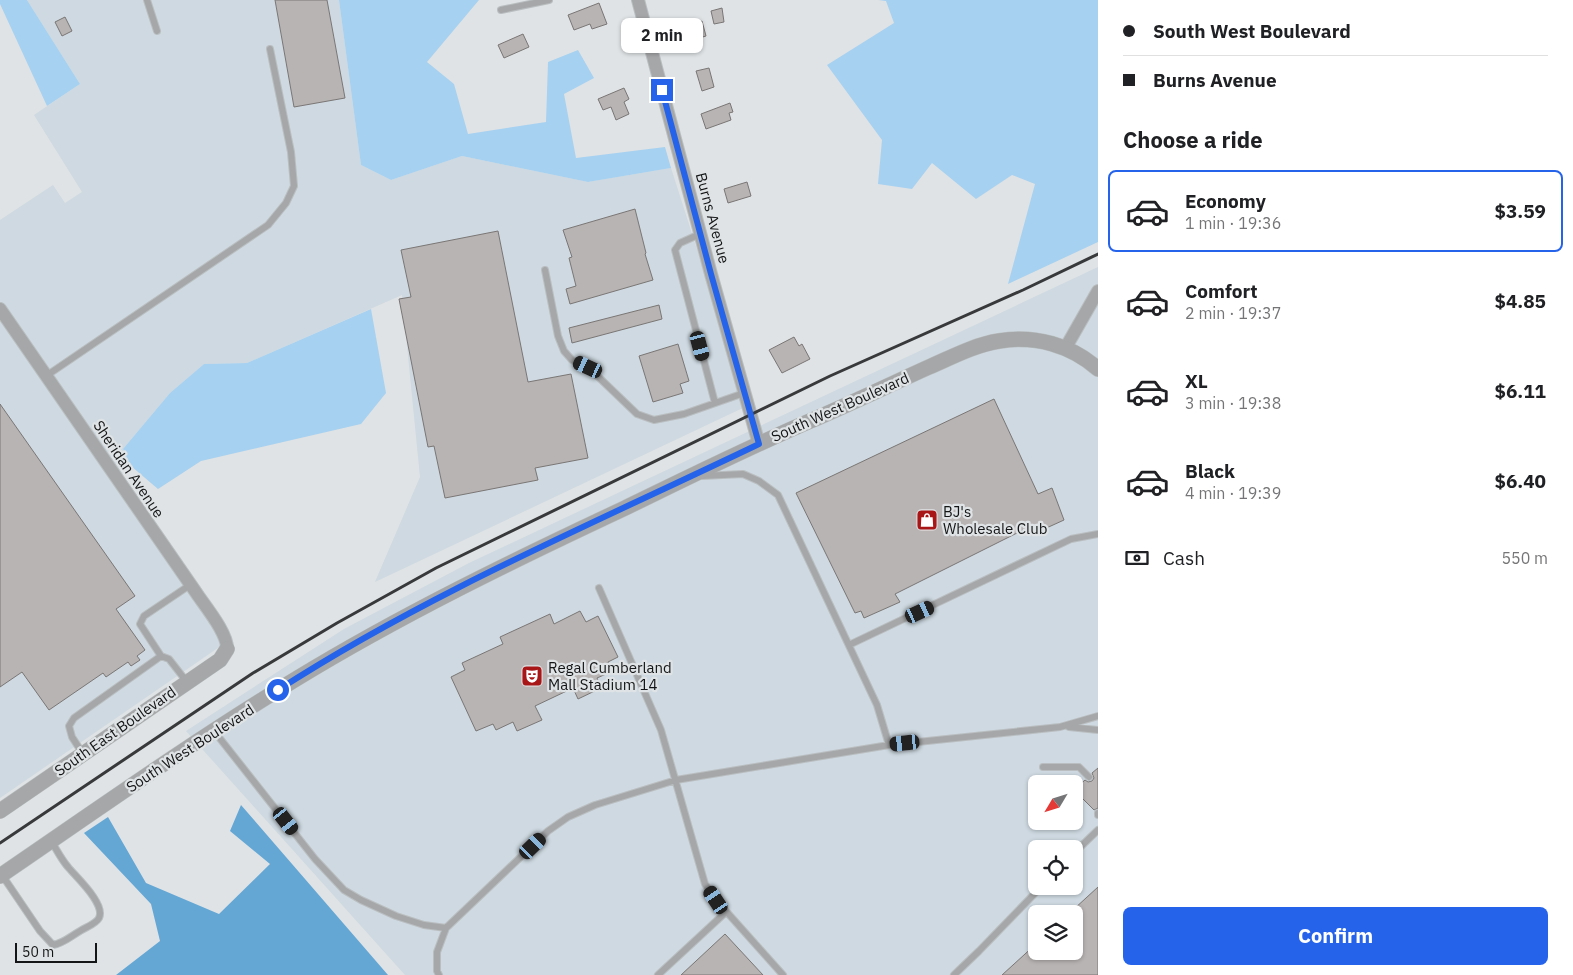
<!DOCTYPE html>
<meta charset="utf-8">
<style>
:root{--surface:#fff;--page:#f2f2f2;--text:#202124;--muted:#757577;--line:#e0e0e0;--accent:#2563eb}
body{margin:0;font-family:"IBM Plex Sans",sans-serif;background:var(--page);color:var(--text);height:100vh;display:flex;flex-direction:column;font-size:19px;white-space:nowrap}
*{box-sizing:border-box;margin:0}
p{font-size:16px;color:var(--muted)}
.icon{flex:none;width:28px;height:28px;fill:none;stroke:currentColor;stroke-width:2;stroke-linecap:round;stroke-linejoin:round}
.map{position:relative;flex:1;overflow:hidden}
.panel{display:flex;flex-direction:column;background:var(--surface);width:475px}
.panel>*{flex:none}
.banner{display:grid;align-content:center;height:110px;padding:0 25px;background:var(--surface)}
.needle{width:32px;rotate:232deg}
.controls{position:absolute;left:1028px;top:775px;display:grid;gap:10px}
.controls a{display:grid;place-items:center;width:55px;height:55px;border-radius:8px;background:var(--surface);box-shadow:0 1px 4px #0004;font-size:25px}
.scale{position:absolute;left:15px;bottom:12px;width:82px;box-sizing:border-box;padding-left:5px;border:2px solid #141516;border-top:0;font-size:14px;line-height:18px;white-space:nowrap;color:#141516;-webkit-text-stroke:4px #dfe3e5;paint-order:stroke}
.end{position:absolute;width:22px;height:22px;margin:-11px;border:6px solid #2563eb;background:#fff;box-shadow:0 0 0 2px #fff}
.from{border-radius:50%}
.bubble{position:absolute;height:35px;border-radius:8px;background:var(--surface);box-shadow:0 1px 4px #0004;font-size:16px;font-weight:700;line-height:35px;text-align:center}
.car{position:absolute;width:15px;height:30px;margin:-15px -8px;border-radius:6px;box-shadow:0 0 4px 1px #0007;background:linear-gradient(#222 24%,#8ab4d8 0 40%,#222 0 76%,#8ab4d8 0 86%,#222 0)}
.banner b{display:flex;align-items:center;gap:18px;height:48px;font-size:19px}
.banner b+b{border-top:1px solid var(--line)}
.banner i{width:12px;height:12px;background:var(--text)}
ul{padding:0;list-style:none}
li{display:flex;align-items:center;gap:15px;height:82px;margin:0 10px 8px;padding:0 15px;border:2px solid transparent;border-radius:8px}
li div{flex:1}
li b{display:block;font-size:19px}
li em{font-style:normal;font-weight:700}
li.on{border-color:var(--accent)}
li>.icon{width:45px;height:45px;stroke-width:1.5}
h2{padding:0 25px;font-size:22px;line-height:60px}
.pay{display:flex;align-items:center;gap:12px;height:55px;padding:0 25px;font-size:19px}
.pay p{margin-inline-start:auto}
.cta{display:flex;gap:10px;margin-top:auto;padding:10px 25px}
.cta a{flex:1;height:58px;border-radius:8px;background:var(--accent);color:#fff;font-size:20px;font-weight:700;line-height:58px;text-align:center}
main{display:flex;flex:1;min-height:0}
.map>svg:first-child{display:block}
.built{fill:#ced9e1;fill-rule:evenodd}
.green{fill:#a7d1f0}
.forest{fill:#64a7d5}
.building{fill:#b9b4b4;stroke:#7a7675}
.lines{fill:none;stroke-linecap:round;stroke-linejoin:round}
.service-casing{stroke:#babec0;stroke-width:8}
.minor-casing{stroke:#babec0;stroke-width:14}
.tertiary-casing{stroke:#babec0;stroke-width:16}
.service{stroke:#a5a7a8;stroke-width:6}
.minor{stroke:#a5a7a8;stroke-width:12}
.tertiary{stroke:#a5a7a8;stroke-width:15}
.rail{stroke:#38393b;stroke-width:3}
.route{stroke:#2563eb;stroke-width:6}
.labels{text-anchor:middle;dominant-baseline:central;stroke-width:4.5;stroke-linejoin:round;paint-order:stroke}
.street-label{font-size:15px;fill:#141516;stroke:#dfe3e5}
.poi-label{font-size:15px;fill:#141516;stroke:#dfe3e5;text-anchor:start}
</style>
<main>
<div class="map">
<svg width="1098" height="975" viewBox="0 0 1098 975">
<rect width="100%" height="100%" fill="#dfe3e5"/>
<path class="built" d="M27,0H339L361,165L391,180L462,156L588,182L671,168L747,406L375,582L420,477L402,295L247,363L204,364L170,393L123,449L131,466L115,480L228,641L0,798V220L53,185L65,203L82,192L34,115L80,84Z
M1098,267V975H405L186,731L344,629L469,563ZM1036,784H1074V821H1036ZM1036,849H1074V886H1036ZM1036,914H1074V951H1036Z"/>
<path class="green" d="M0,0H27L80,84L47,106L0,4Z
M339,0H479L427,62L454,84L468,134L546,122L548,62L578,50L594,78L564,94L576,158L665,147L671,168L588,182L462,156L391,180L361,165Z
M878,0H1098V242L1008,284L1035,184L1012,175L976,199L932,163L912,189L878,184L882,140L827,65L894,23L886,1Z
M371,309L386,393L361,424L201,461L158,489L131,466L123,449L170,393L204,364L247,363Z"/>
<path class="forest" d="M241,805L388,975H116L160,941L151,904L84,833L108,817L146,883L219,914L270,864L230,831Z"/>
<path class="building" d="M275,0H327L345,98L294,107Z
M599,3L607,24L592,29L590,24L574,30L568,15Z
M722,8L724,22L714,24L711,11Z
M65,17L72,31L62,36L55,22Z
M702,21L706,36L696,39L697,43L688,46L682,25Z
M523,34L529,47L504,58L498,45Z
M709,68L714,87L702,91L696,71Z
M624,88L629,99L624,102L629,114L616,120L611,107L603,110L598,99Z
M730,103L733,112L729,113L731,120L706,129L701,114Z
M747,182L751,196L728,203L724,189Z
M635,209L646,253L645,254L653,280L570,304L566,289L576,286L569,258L572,257L563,230Z
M498,231L528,382L571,374L588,458L535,468L538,480L445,498L434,446L428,447L399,299L411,297L401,250Z
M659,305L662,319L572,343L569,328Z
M794,337L799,346L802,344L810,359L782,373L769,350Z
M678,344L689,381L680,384L683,393L653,402L639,356Z
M994,399L1038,494L1052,488L1064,520L1031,535L1027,528L895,594L900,602L864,618L861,611L855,613L796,493Z
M0,404L135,596L116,609L145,650L137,656L140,660L131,666L128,662L106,677L103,673L49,710L22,672L0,687Z
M580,611L586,622L598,616L618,657L608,662L613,671L597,678L601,688L578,699L573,688L535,706L542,720L517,731L513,722L496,730L493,724L476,731L451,677L465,670L462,663L503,644L500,637L550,614L554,624Z
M1098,768V808L1094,810L1074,790L1085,780L1088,782L1092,781L1094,778L1092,773Z
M1098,887V975H1002L1036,944V951H1074V909Z
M725,934L763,975H681Z"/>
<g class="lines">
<g class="service-casing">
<path id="service" d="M147,0L157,31
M501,10L549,0
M700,234L680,243L675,250L715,403
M545,270L558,336L564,351L572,360L588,367L637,414L654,420L684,414L744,393
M46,376L268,225L286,203L294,186L291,152L270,49
M702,476L743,474L759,481L778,495L877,705L889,745
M599,588L661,730L705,884L716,900L783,975
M849,645L1071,539L1098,534
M187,682L169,659L161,656L140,624L144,616L190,585
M1069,727L1098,730
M214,731L315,859L344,890L361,900L396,916L424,925L446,928
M83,754L72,737L69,726L74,718L161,656
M1043,767H1079L1089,777
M1098,813V815
M1074,853L1098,830
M2,875L40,931L53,945C64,943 71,936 80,931C86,927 96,924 99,918C106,904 76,877 68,867C61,859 57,850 51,841
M439,975L437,971V952L446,928L548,831L568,817L595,805L676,780L889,745L1060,727L1098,716
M658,975L726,912
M954,975L979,951L1042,886"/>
</g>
<g class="minor-casing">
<path id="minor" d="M638,0L711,274L759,444
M0,309L195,591C204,605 228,633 227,649
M1066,347L1098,291"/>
</g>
<g class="tertiary-casing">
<path id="tertiary" d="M0,811L220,660L227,649
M0,876C98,809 195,740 296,679C401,615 512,561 623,509C685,479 747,448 810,421C850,404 889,385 929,367C952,357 974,345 999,341C1035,335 1071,345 1098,369"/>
</g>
<use href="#service" class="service"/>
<use href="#minor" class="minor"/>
<use href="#tertiary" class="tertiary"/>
<path class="rail" d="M0,843L253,673L337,623L436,568L830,376L1023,290L1098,254"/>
</g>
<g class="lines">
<path class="route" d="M278,690C430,592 597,522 759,444L711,274L662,90"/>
</g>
<defs>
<g id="shop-square" transform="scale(1.125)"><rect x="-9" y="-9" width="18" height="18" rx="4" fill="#a91617" stroke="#dfe3e5"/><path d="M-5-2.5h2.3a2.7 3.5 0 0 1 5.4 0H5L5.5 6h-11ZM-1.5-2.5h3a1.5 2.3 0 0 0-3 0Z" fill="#fff"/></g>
<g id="theatre-square" transform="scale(1.125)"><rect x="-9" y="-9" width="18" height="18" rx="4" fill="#a91617" stroke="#dfe3e5"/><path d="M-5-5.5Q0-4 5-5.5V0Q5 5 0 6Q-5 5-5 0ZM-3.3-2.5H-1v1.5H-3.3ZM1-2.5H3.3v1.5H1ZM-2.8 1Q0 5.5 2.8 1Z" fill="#fff"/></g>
</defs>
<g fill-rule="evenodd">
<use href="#shop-square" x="927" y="520"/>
<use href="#theatre-square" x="532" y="676"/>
</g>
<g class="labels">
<g class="street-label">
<text transform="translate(713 218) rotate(75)">Burns Avenue</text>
<text transform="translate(840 407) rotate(-24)">South West Boulevard</text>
<text transform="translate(129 469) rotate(56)">Sheridan Avenue</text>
<text transform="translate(115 731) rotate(-35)">South East Boulevard</text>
<text transform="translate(190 748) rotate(-33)">South West Boulevard</text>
</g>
<g class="poi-label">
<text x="943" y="511">BJ's<tspan x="943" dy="17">Wholesale Club</tspan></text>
<text x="548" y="667">Regal Cumberland<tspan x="548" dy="17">Mall Stadium 14</tspan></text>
</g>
</g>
</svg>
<div class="controls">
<a><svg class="needle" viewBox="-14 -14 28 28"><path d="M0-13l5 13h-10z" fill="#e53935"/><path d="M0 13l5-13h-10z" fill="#757577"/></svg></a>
<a><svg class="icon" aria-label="locate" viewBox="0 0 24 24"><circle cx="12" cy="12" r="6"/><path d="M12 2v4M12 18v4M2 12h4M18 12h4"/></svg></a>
<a><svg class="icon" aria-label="layers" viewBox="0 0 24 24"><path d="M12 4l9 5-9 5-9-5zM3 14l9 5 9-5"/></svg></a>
</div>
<div class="scale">50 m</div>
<i class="end from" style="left:278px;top:690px"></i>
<i class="end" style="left:662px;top:90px"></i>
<div class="bubble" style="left:621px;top:18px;width:82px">2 min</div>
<i class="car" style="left:700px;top:346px;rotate:165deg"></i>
<i class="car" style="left:588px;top:367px;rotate:295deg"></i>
<i class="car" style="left:920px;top:612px;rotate:65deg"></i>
<i class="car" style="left:905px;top:743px;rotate:264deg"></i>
<i class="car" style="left:286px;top:821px;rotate:142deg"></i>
<i class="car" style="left:533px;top:846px;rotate:46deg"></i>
<i class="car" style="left:716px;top:900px;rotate:326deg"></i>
</div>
<section class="panel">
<div class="banner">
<b><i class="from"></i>South West Boulevard</b>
<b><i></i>Burns Avenue</b>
</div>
<h2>Choose a ride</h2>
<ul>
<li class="on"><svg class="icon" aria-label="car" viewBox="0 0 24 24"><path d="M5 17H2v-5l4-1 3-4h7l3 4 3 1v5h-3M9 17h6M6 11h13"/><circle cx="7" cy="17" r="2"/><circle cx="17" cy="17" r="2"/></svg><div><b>Economy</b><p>1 min · 19:36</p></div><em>$3.59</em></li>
<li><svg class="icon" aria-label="car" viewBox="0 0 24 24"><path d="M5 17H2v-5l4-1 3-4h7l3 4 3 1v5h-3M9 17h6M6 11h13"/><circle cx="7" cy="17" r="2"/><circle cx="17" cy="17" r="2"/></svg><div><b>Comfort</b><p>2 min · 19:37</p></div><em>$4.85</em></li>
<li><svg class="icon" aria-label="car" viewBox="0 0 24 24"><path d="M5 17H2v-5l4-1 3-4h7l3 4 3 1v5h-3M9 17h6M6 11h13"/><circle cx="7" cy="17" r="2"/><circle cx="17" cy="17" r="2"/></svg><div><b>XL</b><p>3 min · 19:38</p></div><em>$6.11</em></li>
<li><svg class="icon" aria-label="car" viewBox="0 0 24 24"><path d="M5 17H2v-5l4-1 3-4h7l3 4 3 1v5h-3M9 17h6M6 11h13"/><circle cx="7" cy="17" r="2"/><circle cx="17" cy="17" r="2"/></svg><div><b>Black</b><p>4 min · 19:39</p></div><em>$6.40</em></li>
</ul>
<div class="pay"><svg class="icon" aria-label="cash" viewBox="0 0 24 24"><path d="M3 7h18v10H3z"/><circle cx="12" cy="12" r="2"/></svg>Cash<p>550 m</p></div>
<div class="cta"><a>Confirm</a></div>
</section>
</main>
